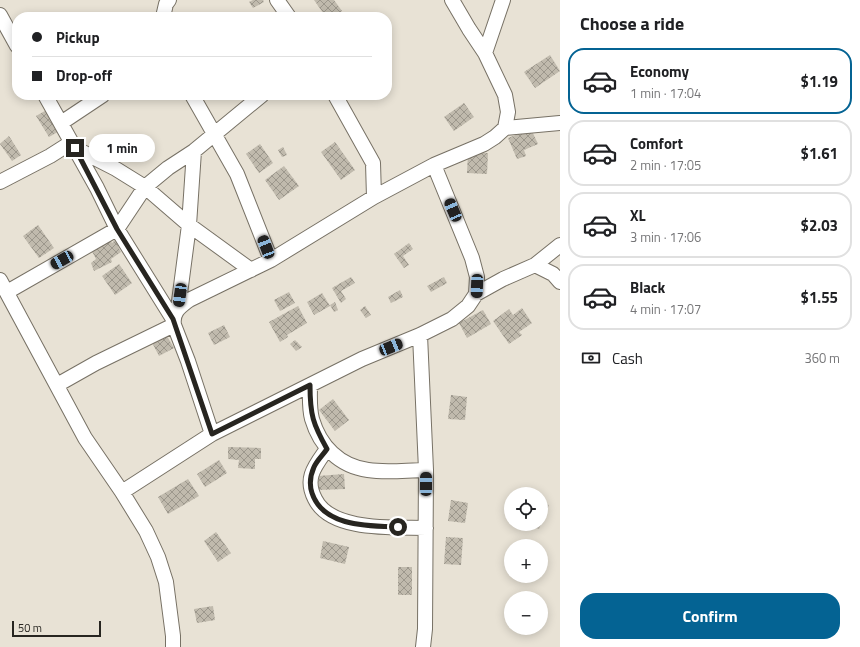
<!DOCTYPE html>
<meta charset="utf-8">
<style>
:root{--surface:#fff;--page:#f2f2f2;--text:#202124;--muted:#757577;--line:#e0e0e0;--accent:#046393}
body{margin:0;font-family:"Titillium Web",sans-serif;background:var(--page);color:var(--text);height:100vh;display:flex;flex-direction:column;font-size:15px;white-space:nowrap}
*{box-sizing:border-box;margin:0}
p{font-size:13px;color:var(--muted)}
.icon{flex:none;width:22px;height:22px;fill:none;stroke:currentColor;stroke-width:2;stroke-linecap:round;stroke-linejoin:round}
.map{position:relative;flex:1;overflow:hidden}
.details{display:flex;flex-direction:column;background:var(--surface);width:300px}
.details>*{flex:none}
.top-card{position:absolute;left:12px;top:12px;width:380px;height:88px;border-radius:16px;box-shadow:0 2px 10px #0003;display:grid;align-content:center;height:88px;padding:0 20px;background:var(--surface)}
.tools{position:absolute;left:504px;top:487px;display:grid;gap:8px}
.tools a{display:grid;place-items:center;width:44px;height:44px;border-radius:50%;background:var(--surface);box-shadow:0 2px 10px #0003;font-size:20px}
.scale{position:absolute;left:12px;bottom:10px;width:89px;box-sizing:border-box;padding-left:4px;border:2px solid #272520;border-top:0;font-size:11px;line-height:14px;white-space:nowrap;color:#272520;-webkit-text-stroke:3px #e8e2d5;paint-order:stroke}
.end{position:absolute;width:18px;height:18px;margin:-9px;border:5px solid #272520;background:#fff;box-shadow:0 0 0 2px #fff}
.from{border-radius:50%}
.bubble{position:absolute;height:28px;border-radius:14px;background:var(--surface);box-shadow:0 2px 10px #0003;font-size:13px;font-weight:700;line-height:28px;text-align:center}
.car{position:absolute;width:12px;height:24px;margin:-12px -6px;border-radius:5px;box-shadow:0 0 3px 1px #0007;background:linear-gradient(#222 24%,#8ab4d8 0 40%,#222 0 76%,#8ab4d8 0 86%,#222 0)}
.top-card b{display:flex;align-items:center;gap:14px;height:38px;font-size:15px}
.top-card b+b{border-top:1px solid var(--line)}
.top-card i{width:10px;height:10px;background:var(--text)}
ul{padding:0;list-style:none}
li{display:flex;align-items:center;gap:12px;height:66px;margin:0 8px 6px;padding:0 12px;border:2px solid var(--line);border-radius:16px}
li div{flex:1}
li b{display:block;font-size:15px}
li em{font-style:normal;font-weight:700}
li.current{border-color:var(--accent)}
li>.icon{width:36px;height:36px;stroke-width:1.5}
h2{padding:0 20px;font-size:18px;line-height:48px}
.pay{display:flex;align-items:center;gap:10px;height:44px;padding:0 20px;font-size:15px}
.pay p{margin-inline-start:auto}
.cta{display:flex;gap:8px;margin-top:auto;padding:8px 20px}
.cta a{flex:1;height:46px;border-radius:16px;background:var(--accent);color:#fff;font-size:16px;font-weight:700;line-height:46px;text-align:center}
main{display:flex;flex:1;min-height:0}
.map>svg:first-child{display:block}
.building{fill:url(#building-cross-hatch)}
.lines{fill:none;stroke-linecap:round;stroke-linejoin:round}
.minor-casing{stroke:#777165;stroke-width:16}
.minor{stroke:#fff;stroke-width:14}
.route{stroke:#272520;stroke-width:5}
</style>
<main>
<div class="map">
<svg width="560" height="647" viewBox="0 0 560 647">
<defs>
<pattern id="building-cross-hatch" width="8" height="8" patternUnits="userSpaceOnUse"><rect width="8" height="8" fill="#c0baad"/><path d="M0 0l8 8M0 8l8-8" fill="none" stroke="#9c978c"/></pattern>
</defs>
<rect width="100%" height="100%" fill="#e8e2d5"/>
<path class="building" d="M253,0H263L264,2L253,8L249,2Z
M314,0H334L342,11L334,17H326Z
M550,55L560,71L535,88L524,72Z
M79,95H92L83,101Z
M464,103L474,117L454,131L444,117Z
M50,108L63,129L49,137L36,116Z
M531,129L538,144L524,150L526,156L517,159L508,138Z
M9,136L21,155L12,161L0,144Z
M335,142L355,170L341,180L321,152Z
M260,144L273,163L259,173L246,154Z
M283,147L287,155L282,157L278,150Z
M468,153H488L487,174L467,173Z
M284,166L299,186L279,200L265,180Z
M38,225L54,248L39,258L23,236Z
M105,231L112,243L115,240L121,252L111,259L112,262L94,271L91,263L96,259L87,242Z
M409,243L413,249L403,256L409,265L404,268L394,254Z
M119,264L132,283L115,295L102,276Z
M351,277L355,283L341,291L346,299L341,303L332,288Z
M444,277L447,283L431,292L427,286Z
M400,290L403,297L391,303L388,297Z
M289,292L295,303L280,311L274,300Z
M322,293L330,306L314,315L307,302Z
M335,302L338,310L334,312L330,305Z
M298,306L307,323L287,335L288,337L280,342L269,322Z
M365,306L371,315L366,318L360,310Z
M522,308L532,323L519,332L522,335L509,344L493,321L509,309L513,315Z
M483,310L491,324L467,338L459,323Z
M160,324L174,348L159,356L146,331Z
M224,325L230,337L214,345L208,333Z
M295,340L302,347L296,351L290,344Z
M451,395L467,397L465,420L448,419Z
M333,399L349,420L335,431L319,410Z
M228,447L261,448V459H255V469L238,468L239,460L228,459Z
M219,460L227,473L205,487L197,474Z
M344,474L345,489L319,490L318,476Z
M188,479L199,496L168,514L158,497Z
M451,500L468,503L465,523L448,521Z
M541,502L549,505L541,524Z
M526,524H541L539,529Z
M216,532L231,553L218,562L204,541Z
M446,537L463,538L461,565L444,564Z
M323,541L349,547L345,564L320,558Z
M398,567H412V595H398Z
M213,606L215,620L197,623L194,609Z"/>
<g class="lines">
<g class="minor-casing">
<path id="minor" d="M277,0L289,17
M0,15L17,46
M163,17L166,4L169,0
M485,53L503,0
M45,95L97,188L117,229L173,319
M192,95L237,174L271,260
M335,95L373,163L374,197
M61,123L103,95
M505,128L560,123
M75,148L116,169L145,187L189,225L251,270
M0,182L50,156L72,142
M535,265L553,274L560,282
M0,280L85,438L122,492L146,531L158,557L166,582L173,636V647
M7,292L117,229L145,187L168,168L194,151L262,95
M476,294L503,279L535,265L560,245
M178,309L189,225L194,151
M420,335L426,470L425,629L423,647
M57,385L96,363L174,325
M310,385C310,396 309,408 312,419C320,446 339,466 368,470C387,473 407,470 426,470
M212,434L188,361L174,325C172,312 180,307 189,300L271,260L374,197L434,165L484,144L495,137L505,128L508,112L505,95L485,53L469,29L452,0
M327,449C315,466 304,478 315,499C331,532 395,527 426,528
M122,492L212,434L362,359L420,335L452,319L468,306L476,294L477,277L472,258L434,165"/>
</g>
<use href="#minor" class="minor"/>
</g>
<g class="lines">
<path class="route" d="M75,148L117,229L173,319L212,434L310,385C310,415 313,424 327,449C323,455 317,460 314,467C310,476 309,484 312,493C323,527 369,526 398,527"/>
</g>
</svg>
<div class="tools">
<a><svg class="icon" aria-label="locate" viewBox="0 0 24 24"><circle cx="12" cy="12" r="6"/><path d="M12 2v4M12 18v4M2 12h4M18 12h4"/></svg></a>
<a>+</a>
<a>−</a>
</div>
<div class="scale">50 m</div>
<i class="end from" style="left:398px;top:527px"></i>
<i class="end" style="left:75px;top:148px"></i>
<div class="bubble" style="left:89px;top:134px;width:66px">1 min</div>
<i class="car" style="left:453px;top:210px;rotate:337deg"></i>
<i class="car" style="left:266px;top:247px;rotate:339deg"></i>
<i class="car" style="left:62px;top:260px;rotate:241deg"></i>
<i class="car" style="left:477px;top:286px;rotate:182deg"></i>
<i class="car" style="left:180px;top:295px;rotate:188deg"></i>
<i class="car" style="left:391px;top:347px;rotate:68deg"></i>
<i class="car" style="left:426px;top:484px;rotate:0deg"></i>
<div class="top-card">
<b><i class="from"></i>Pickup</b>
<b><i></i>Drop-off</b>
</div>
</div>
<section class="details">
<h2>Choose a ride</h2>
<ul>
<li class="current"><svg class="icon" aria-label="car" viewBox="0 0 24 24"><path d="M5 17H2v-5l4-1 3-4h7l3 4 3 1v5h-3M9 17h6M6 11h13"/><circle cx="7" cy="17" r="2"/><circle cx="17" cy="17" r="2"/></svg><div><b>Economy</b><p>1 min · 17:04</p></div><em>$1.19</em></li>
<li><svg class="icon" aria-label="car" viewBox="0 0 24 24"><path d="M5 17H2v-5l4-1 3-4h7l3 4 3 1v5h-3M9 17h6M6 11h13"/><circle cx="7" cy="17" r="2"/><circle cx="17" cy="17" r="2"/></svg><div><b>Comfort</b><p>2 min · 17:05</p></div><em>$1.61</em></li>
<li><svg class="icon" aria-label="car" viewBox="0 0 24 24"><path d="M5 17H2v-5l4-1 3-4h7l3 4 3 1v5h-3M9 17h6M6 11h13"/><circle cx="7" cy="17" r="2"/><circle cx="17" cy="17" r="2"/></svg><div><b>XL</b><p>3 min · 17:06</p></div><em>$2.03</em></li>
<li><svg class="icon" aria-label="car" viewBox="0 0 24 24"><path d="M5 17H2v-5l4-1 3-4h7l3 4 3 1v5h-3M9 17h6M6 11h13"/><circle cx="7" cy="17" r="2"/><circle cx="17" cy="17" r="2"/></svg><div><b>Black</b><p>4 min · 17:07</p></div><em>$1.55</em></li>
</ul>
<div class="pay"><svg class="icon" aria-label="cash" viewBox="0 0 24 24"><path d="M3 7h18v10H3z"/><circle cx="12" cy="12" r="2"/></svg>Cash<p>360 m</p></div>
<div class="cta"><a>Confirm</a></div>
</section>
</main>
